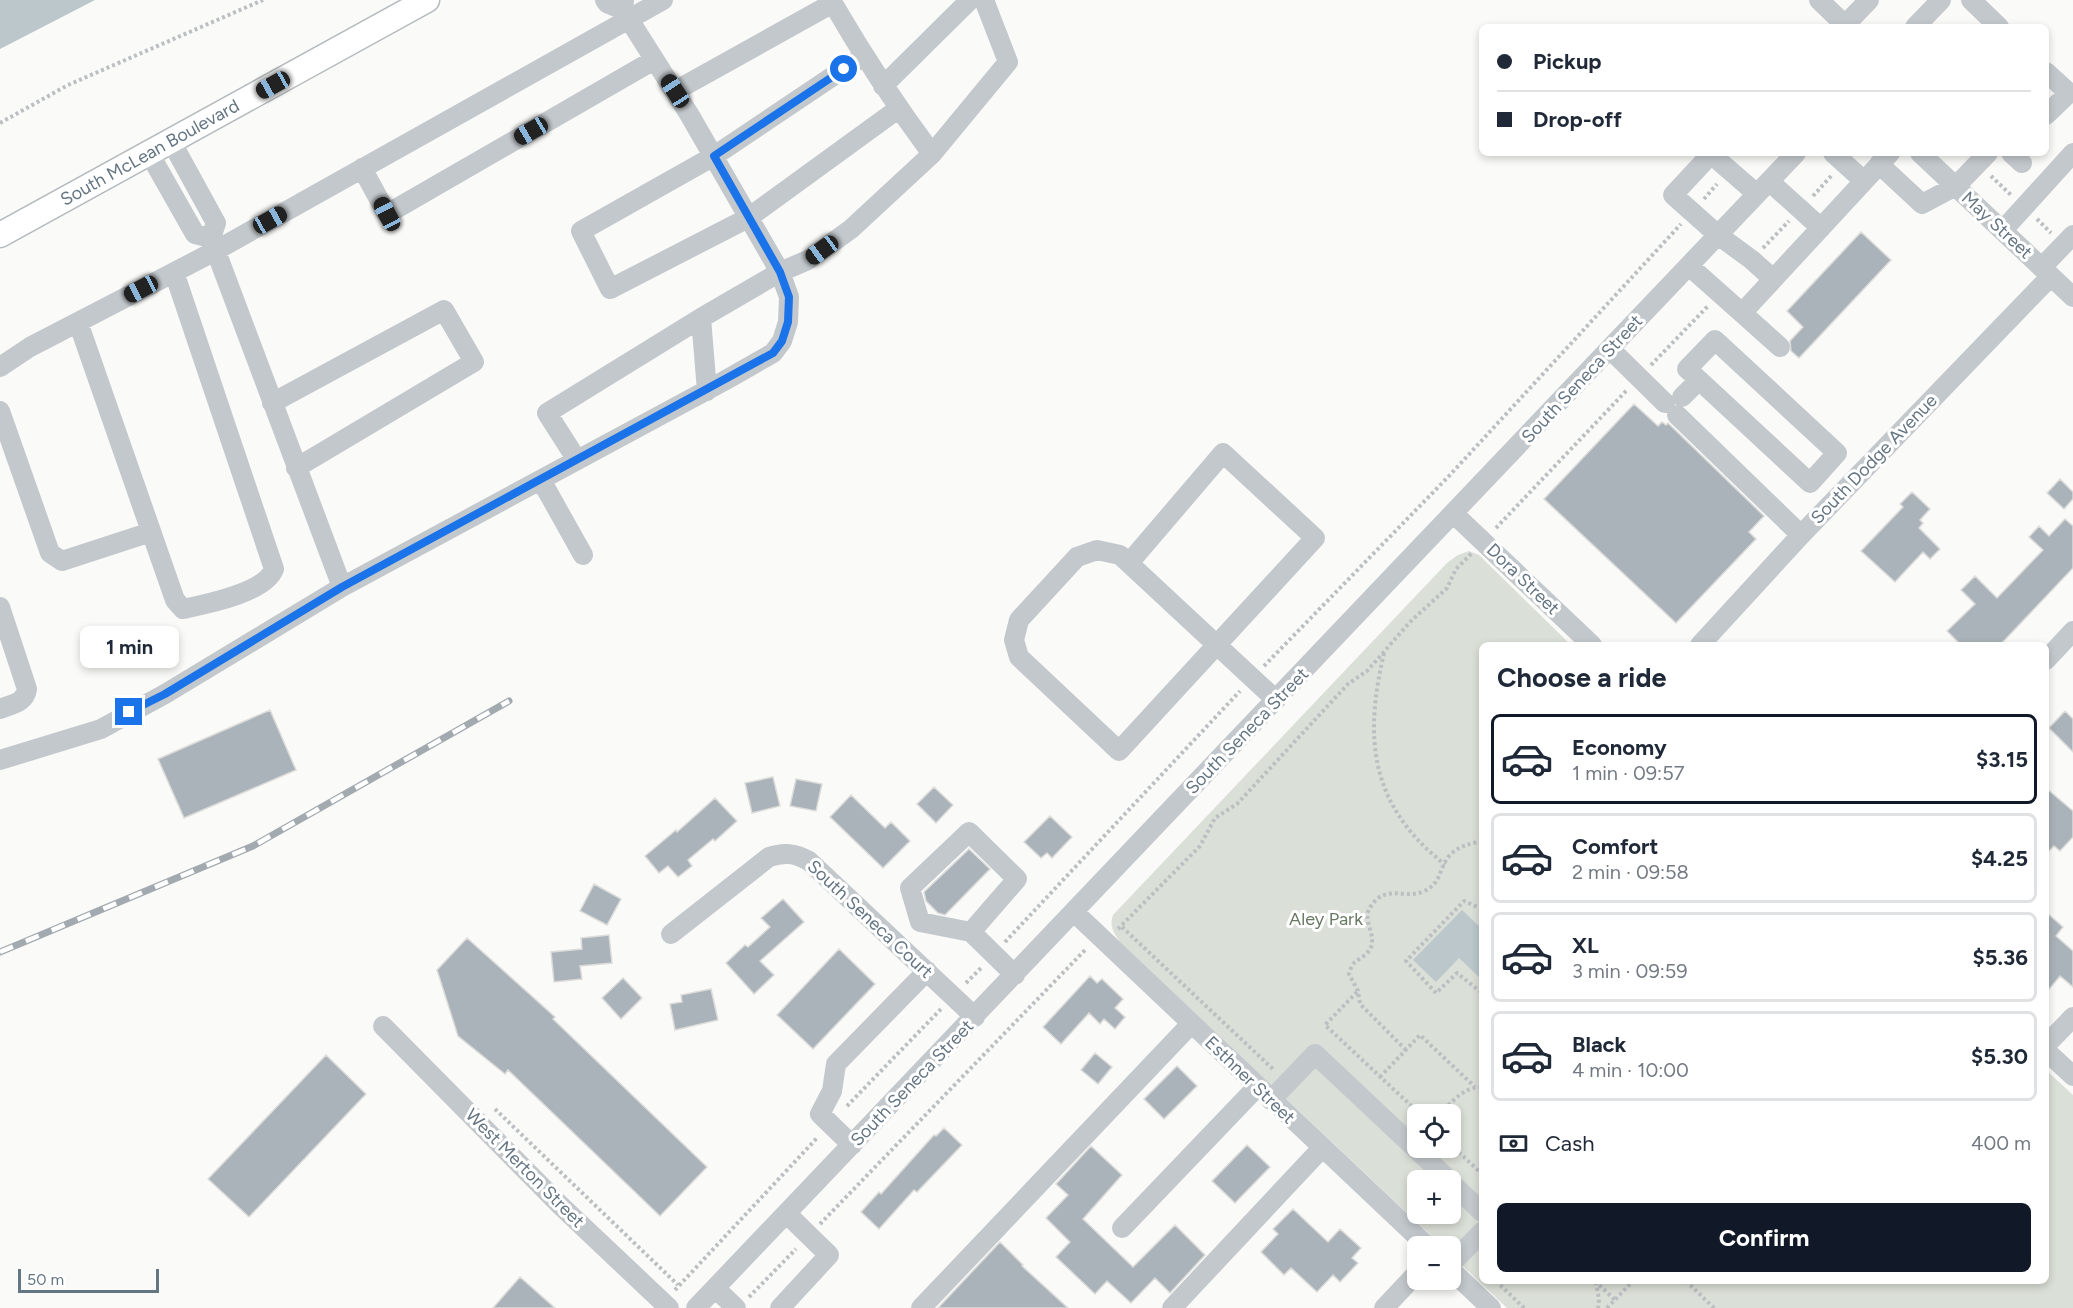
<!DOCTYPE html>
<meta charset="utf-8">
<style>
:root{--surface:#fff;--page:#f6f6f7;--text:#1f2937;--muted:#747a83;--line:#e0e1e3;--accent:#111827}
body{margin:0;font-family:Figtree,sans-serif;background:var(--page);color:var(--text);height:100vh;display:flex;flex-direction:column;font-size:22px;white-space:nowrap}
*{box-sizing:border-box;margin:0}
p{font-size:20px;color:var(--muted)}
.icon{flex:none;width:33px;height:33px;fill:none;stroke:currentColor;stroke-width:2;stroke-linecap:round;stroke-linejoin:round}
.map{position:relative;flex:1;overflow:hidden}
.details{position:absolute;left:1479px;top:642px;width:570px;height:642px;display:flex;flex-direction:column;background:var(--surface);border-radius:9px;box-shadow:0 3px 9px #0003}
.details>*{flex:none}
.hud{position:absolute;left:1479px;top:24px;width:570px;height:132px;border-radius:9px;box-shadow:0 3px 9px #0003;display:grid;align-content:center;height:132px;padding:0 18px;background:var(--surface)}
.controls{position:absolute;left:1407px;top:1104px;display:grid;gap:12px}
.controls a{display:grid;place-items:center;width:54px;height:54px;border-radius:9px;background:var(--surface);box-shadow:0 3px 9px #0003;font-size:30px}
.scale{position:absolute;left:18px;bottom:15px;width:141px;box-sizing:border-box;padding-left:6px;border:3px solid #657683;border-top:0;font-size:16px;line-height:21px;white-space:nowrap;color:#657683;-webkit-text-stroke:4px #fff;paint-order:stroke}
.end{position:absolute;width:27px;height:27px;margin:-14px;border:8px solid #1a73e8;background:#fff;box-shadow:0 0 0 3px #fff}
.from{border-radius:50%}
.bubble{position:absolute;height:42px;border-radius:9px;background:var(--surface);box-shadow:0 3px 9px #0003;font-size:20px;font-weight:700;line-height:42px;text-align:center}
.car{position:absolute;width:18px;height:36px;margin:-18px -9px;border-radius:8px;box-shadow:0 0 4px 2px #0007;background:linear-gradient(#222 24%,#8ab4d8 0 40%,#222 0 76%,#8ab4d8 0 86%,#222 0)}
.hud b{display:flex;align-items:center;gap:21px;height:57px;font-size:22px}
.hud b+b{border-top:2px solid var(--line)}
.hud i{width:15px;height:15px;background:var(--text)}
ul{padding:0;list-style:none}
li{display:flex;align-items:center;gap:18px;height:90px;margin:0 12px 9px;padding:0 6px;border:3px solid var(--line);border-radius:9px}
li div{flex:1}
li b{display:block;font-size:22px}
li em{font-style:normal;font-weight:700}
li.selected{border-color:var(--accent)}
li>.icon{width:54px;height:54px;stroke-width:1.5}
h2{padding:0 18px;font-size:27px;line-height:72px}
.pay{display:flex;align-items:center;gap:15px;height:66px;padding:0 18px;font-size:22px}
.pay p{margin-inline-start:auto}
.cta{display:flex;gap:12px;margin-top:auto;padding:12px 18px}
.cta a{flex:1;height:69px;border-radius:9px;background:var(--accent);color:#fff;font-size:24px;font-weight:700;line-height:69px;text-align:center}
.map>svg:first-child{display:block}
.green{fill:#dadfd7;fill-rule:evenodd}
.water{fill:#bbc7cb}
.building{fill:#aab3b9;stroke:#dcdcda;stroke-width:1.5}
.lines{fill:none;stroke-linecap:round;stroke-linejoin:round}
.major-casing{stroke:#b5babe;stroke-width:27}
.path{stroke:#bbbfc2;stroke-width:4;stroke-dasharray:3 3;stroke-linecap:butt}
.minor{stroke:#c3c8cc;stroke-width:20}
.major{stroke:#fff;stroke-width:24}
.rail-casing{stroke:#a2aab0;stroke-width:7}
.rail{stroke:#fff;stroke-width:4.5;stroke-dasharray:14;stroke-linecap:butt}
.route{stroke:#1a73e8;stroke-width:8}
.labels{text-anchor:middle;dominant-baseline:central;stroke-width:6;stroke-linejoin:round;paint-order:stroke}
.street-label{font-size:18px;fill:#657683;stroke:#fff}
.park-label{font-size:18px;fill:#687a64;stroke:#fff}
</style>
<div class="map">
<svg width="2073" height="1308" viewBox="0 0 2073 1308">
<rect width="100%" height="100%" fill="#fafaf8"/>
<path class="green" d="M1469,551L1479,555L1571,645H1482V1281H2046V1070L2073,1095V1308H1507L1451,1255L1450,1246H1442L1120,942C1114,933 1109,927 1113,915L1447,563L1458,555ZM1418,1114H1450V1148H1418ZM1418,1180H1450V1214H1418Z"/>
<path class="water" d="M0,0H95L0,49Z
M1462,910L1482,929V980L1459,958L1436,982L1413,960Z"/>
<path class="building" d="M1861,232L1891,260L1799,358L1791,351L1790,341L1803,327L1787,311Z
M1634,404L1658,426L1662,422L1666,425L1668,423L1764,516L1749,532L1756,539L1676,623L1544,499Z
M2060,479L2073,492V499L2064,509L2047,493Z
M1912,492L1930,509L1920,520L1923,523L1919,528L1940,549L1930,559L1923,552L1895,582L1861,551L1903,507L1900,504Z
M2065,519L2073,526V568L2000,645H1961L1947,631L1975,604L1961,590L1975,576L1997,598L2043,550L2029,537L2039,526L2049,536Z
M270,710L296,770L184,818L158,759Z
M2065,711L2073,719V752L2049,728Z
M773,777L780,806L752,813L745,783Z
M796,779L822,784L816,811L790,806Z
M934,787L953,805L936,823L917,804Z
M2046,788L2073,811V837L2060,851L2054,846L2046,854Z
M851,795L885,828L891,822L910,841L883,868L830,817Z
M715,798L737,821L715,841L713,839L688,860L692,866L678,877L668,866L659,873L645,856L676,830L677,832Z
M1050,816L1072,837L1052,858L1047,853L1041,858L1024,842Z
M969,849L990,869L945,915L938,913L926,901L924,892Z
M594,884L621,899L607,925L580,911Z
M783,899L804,922L760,961L774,975L754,994L726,963L745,945L748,947L770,927L761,918Z
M2046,912L2063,927L2056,936L2073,951V987L2060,976L2046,993Z
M609,935L612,963L580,966L582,979L554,982L551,952L582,949L581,938Z
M467,938L555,1017L553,1019L707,1167L660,1216L508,1070L505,1074L458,1036L437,970Z
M839,949L875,984L813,1049L777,1015Z
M1090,976L1097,983L1102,979L1123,999L1115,1008L1125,1017L1115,1029L1104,1019L1100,1024L1089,1013L1061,1044L1043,1027Z
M623,978L642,998L621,1019L602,998Z
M711,989L718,1020L675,1030L670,1004L682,1002L681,995Z
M1095,1053L1112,1067L1098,1084L1081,1070Z
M326,1055L366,1094L249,1217L208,1179Z
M1177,1066L1197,1086L1164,1119L1144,1099Z
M944,1128L962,1145L917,1192L914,1190L879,1229L861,1212L879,1192L881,1194L934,1135L936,1136Z
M1247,1145L1270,1167L1235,1203L1212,1181Z
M1091,1146L1122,1175L1083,1219L1133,1267L1175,1225L1205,1255L1170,1293L1155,1278L1131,1303L1107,1281L1095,1294L1056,1257L1070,1242L1046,1218L1068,1195L1056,1184Z
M1293,1209L1328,1242L1340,1229L1361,1248L1352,1258L1358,1263L1340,1282L1333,1275L1317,1292L1291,1268L1284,1275L1261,1252L1278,1234L1273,1229Z
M1000,1242L1023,1265L1022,1266L1068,1308H938Z
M520,1277L555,1308H493Z"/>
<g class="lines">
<g class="major-casing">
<g id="major">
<path id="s1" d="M0,235L427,0"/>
</g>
</g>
<path class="path" d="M0,123L68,85L263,0
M1991,176L2012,196
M1813,196L1832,175
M1704,199L1717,184
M2037,219L2051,233
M1763,248L1789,221
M1651,365L1708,306
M1496,528L1627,390
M1384,653C1368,722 1366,784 1418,840C1426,849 1436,857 1445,865
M1264,666L1449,476L1681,224
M1482,909L1464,901L1406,961L1436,993L1457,973L1482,993
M1122,927L1274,1070
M1118,929L1200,846L1215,818L1237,804L1348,684L1367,671L1410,622L1447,588L1456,569L1472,553
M1005,942L1240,691
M966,983L982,967
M1357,992L1325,1025L1420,1114
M1406,1050L1360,1004L1358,991L1349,974C1350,970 1352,965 1355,962C1362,957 1372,952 1372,942C1373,929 1362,918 1371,906C1386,884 1403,899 1422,892C1442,884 1438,870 1449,856C1458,846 1469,844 1482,841
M1380,1077L1420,1035L1475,1087
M847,1106L942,1008
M495,1109L678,1285
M1440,1114C1452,1102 1463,1087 1482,1087
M1450,1144L1482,1174
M820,1224L1086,949
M1496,1281L1524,1308
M1595,1281L1615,1300
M1686,1281L1714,1308
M1596,1282L1599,1300L1598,1308
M675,1290L817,1138
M749,1297L796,1249
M1607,1308L1633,1281"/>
<path class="minor" d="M605,0L607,3L623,10L624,0
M1819,0L1847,27
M1971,0L1999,27
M1845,25L1869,0
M1915,27L1941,0
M863,56L714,156L581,231L610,289L748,218L898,109
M2046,72L2069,93L2046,115
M883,86L970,0
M675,91L833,3
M149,153L195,234L211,238L216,223L171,141
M1712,153L1673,195L1718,235L1752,260L1773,279
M1714,153L1720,162L1757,194
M1833,153L1864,181
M1920,153L2073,297
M2011,153L2022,163
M932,154L1008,62L984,0
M1879,164L1922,204L1956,186L1988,153
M362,168L387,214L654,60
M1769,181L1821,228
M2003,230L2073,153
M1689,266L1742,313
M2042,267L2073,235
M701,318L707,391
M78,322L175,600L183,609C206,604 265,593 274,569L272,563L174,272
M1780,347L1742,313L1890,153
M1610,349L1665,403
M0,367L30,347L215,251L663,0
M1682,397L1699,380L1810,483L1837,453L1715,340L1687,369L1699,380
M272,403L444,310L474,362L296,468
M0,411L50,553L62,561L151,532
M1677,415L1801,535
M577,460L547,413L701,318L780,272L808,260L851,229L932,154C895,104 862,54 831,0
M541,480L583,555
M1454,514L1592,645
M1129,563L1223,453L1315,538L1119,751L1019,657L1014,640L1019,620L1077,557L1097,550L1120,555L1276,700
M342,587L724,381L773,353L782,341L788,322L789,297L780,272L689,114L623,10
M0,607L27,689C25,703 12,704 0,709
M1700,645L1801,535L2051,276
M2046,660L2073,631
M0,760L101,729L165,694L342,587L211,238
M1074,912L1427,1246
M971,932L1017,879L969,832L910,888L920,922L971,932L1015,975
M671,934L769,857C784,852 795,853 809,861L975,1017
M383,1026L560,1205L669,1308
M2046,1045L2073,1017
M2046,1051L2073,1076
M1271,1100L1315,1054L1449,1180
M852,1145L820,1114L832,1091L836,1064L927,971
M1450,1182L1482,1212
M1122,1228L1257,1087
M1450,1265L1482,1232
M1450,1269L1491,1308
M715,1288L736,1308
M696,1308L1796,153
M780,1308L829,1255L787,1214
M921,1308L1191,1024
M1172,1308L1322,1148
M1384,1308L1418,1272"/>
<use href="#major" class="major"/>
<g class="rail-casing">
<path id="rail" d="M0,952L253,846L509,701"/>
</g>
<use href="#rail" class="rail"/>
</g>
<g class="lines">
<path class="route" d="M129,712L165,694L342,587L773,353L782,341L788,322L789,297L780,272L714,156L844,69"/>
</g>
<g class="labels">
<g class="street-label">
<text stroke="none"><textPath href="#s1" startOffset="171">South McLean Boulevard</textPath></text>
<text transform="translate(1997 225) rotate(43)">May Street</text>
<text transform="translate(1582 379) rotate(-47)">South Seneca Street</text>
<text transform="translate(1874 459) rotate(-46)">South Dodge Avenue</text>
<text transform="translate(1523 579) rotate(44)">Dora Street</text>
<text transform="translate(1247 731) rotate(-46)">South Seneca Street</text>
<text transform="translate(870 919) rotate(43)">South Seneca Court</text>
<text transform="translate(1250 1080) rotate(44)">Esthner Street</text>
<text transform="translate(912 1083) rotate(-46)">South Seneca Street</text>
<text transform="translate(525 1168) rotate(45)">West Merton Street</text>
</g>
<g class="park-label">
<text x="1326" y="919">Aley Park</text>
</g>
</g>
</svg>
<div class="controls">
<a><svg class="icon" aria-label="locate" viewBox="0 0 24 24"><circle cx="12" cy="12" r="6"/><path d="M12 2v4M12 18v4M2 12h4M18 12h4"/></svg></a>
<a>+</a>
<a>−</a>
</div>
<div class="scale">50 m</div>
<i class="end from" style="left:844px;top:69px"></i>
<i class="end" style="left:129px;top:712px"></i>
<div class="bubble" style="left:80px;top:626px;width:99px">1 min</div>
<i class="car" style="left:273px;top:85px;rotate:241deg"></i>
<i class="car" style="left:675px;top:91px;rotate:327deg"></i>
<i class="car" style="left:531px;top:131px;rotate:240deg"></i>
<i class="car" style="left:387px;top:214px;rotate:332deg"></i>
<i class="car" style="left:270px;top:220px;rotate:61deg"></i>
<i class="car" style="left:822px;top:250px;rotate:234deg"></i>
<i class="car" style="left:141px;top:289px;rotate:242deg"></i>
<div class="hud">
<b><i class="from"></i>Pickup</b>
<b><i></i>Drop-off</b>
</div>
<section class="details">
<h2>Choose a ride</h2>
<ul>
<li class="selected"><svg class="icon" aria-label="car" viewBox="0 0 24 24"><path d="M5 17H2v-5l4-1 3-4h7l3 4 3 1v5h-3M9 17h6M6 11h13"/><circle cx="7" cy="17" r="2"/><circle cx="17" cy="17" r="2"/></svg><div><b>Economy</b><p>1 min · 09:57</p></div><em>$3.15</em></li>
<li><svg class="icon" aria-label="car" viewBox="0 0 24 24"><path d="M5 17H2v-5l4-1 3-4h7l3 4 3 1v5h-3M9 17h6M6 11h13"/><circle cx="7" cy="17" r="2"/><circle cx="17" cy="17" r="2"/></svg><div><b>Comfort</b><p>2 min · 09:58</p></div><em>$4.25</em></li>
<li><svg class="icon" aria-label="car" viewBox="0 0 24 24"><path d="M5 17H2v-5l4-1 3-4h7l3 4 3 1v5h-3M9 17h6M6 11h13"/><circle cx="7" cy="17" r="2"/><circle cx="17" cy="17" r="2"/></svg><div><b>XL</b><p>3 min · 09:59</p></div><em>$5.36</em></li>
<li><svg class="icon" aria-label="car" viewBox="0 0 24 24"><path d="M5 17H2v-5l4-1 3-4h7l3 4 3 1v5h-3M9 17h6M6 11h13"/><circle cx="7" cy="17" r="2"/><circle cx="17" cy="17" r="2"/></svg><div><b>Black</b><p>4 min · 10:00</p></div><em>$5.30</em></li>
</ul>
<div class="pay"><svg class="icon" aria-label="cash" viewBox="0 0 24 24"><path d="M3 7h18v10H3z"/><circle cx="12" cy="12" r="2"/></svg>Cash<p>400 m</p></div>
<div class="cta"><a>Confirm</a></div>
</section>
</div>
